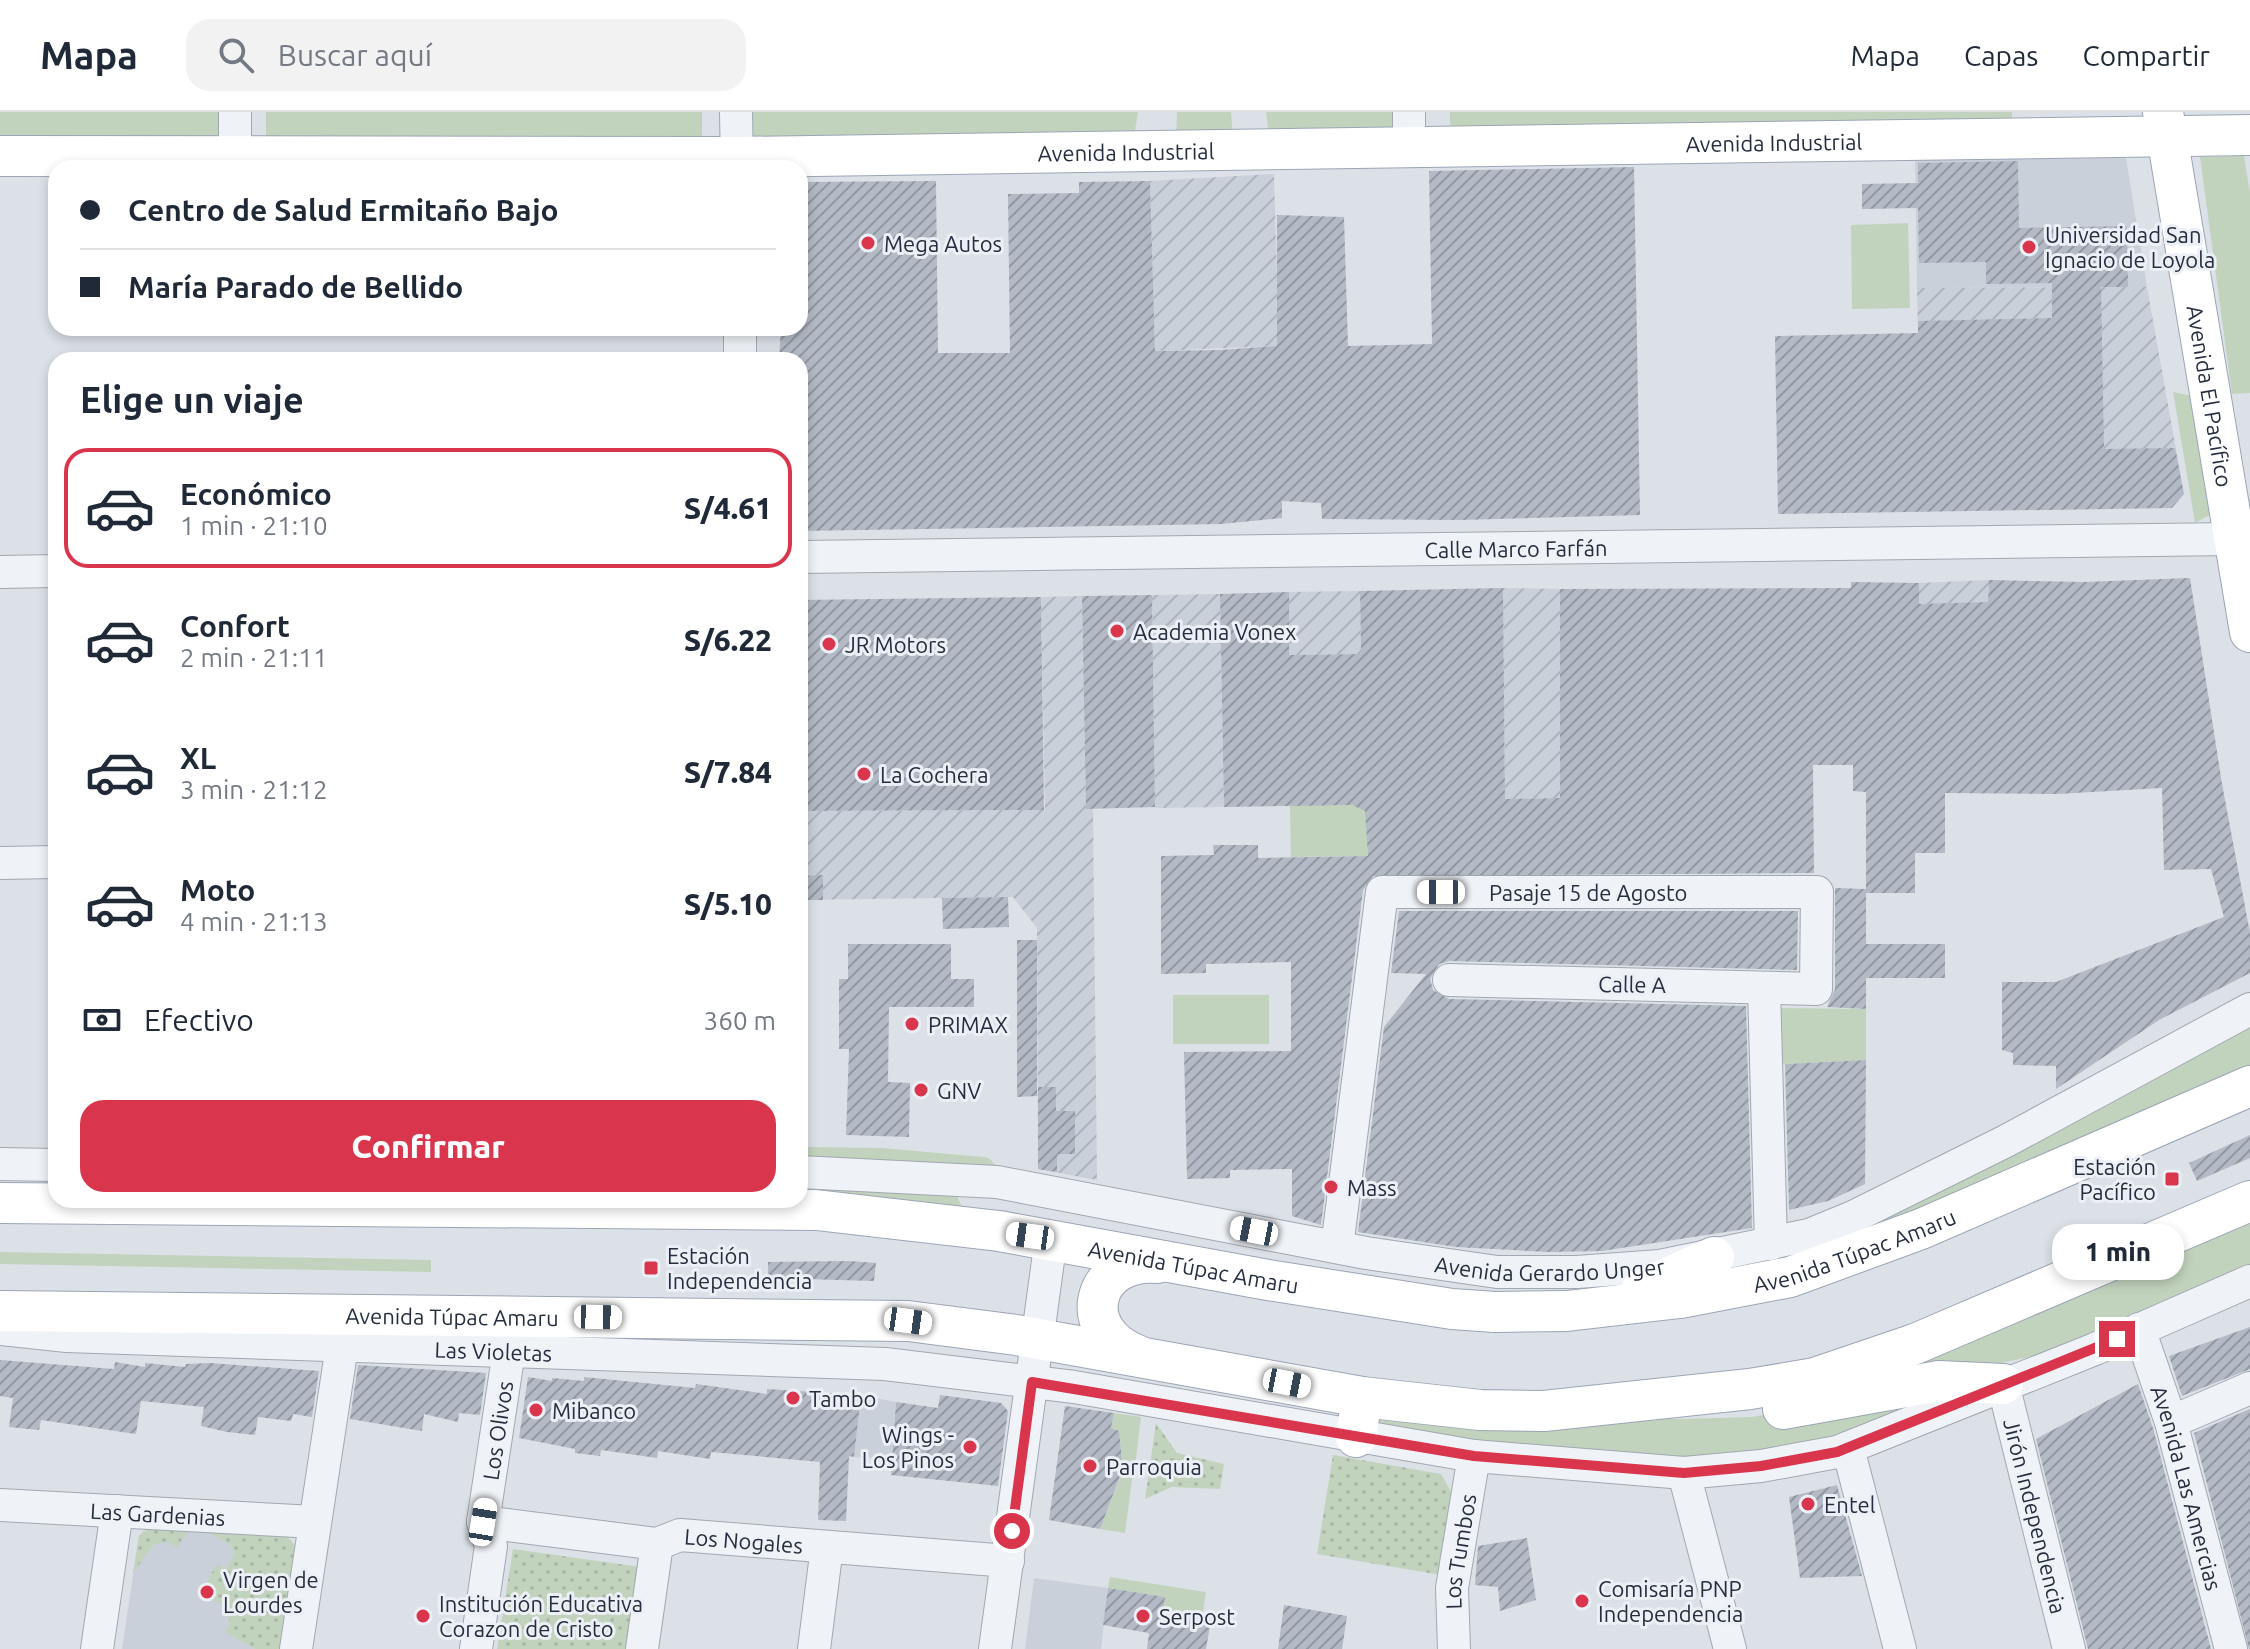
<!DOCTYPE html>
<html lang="es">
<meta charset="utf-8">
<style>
:root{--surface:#fff;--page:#f2f2f3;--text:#1f2937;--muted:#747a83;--line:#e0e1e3;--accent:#d9354c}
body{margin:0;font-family:Ubuntu,sans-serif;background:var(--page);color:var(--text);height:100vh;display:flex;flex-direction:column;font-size:30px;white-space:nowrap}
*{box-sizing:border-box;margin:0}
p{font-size:26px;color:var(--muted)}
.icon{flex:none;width:44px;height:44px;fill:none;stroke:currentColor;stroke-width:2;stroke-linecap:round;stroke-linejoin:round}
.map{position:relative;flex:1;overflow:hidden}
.details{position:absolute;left:48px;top:240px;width:760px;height:856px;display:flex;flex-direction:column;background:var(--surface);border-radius:24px;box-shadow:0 4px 12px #0003}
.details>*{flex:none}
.banner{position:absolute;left:48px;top:48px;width:760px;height:176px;border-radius:24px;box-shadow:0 4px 12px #0003;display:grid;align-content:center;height:176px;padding:0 32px;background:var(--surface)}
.end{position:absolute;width:36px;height:36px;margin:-18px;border:10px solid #d9354c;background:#fff;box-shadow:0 0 0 4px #fff}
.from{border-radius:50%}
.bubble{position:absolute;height:56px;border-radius:24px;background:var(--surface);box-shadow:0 4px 12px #0003;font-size:26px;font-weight:800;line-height:56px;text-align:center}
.car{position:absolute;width:24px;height:48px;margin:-24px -12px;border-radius:10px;box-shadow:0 0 6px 2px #0007;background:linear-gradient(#fff 24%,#345 0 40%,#fff 0 76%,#345 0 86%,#fff 0)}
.banner b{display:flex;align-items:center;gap:28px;height:76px;font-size:30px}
.banner b+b{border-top:2px solid var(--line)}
.banner i{width:20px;height:20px;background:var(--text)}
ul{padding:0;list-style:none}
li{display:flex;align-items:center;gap:24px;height:120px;margin:0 16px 12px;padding:0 16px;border:4px solid transparent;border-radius:24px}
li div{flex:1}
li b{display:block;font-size:30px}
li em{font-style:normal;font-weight:800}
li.on{border-color:var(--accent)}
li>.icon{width:72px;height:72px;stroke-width:1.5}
h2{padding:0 32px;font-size:36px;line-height:96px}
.pay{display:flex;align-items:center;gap:20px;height:88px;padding:0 32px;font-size:30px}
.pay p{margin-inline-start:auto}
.primary-button{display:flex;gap:16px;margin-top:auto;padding:16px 32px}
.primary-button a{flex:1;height:92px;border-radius:24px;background:var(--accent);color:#fff;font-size:32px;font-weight:800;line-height:92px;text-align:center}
header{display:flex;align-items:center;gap:48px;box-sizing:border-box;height:112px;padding:0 40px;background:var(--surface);border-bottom:2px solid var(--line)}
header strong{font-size:38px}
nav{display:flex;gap:44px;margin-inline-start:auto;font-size:28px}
.search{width:560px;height:72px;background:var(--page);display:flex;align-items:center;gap:20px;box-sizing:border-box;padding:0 28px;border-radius:24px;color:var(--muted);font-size:30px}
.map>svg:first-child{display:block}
.built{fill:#cad0da}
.industrial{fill:url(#industrial-furrows)}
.grass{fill:#c2d3bd}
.park{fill:url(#park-dots)}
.building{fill:url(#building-hatch)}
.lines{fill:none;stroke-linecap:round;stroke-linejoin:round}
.minor-casing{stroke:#a1a8b2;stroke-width:34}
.major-casing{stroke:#9ba5b5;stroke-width:42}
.minor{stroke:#eff2f6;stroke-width:32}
.major{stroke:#fff;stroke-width:40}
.route{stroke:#d9354c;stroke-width:10}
.poi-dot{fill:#d9354c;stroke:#ecf0f6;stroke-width:3}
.labels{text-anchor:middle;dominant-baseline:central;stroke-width:6;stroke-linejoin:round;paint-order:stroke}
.street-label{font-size:22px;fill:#252e40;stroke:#ecf0f6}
.poi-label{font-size:22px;fill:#252e40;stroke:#ecf0f6;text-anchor:start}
</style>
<header>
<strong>Mapa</strong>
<div class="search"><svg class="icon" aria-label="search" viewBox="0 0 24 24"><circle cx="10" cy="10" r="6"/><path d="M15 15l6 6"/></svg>Buscar aquí</div>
<nav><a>Mapa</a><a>Capas</a><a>Compartir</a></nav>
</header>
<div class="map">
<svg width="2250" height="1537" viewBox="0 0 2250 1537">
<defs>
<pattern id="industrial-furrows" width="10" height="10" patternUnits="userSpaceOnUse" patternTransform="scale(2)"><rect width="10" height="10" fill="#cad0da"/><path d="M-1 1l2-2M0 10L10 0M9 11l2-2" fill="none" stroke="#adb3bc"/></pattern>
<pattern id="park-dots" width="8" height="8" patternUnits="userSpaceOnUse" patternTransform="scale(2)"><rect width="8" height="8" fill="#c2d3bd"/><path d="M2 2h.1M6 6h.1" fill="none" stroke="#a7b5a4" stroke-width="1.8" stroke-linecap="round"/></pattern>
<pattern id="building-hatch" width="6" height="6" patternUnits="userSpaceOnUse" patternTransform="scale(2)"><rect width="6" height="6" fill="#b3bac5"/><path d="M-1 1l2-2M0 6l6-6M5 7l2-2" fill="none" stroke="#9198a1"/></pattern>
</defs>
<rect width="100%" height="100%" fill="#dce1e8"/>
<path class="built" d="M2126,46L2147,175L1917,176L1915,47Z
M861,1283L896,1290L892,1347L854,1345Z
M196,1412L231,1434L234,1443L226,1458L217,1453L230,1510L226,1520L255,1537H122L139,1424L143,1419Z
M1034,1466L1108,1476L1101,1537H1025Z"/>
<path class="industrial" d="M1274,62L1279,234L1155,239L1150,69Z
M2147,175L2184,382L1921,400L1917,176Z
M1989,468L1988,490L1941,492L1918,582L1919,471Z
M1503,476L1560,477V686L1505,687Z
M1360,479L1361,542L1289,543V480Z
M1220,482L1224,695L1155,696L1152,483Z
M1082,484L1086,696L1093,697L1097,1068L1038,1057L1037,816L1013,785L800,788V699L1045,698L1041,485Z"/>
<path class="grass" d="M0,0H226V44L0,45Z
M266,0H702V42L266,43Z
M741,0H1138L1134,25L742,42Z
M1177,0H1231L1233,25L1176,26Z
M1266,0H1406V32L1269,23Z
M1450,0H2012V24L1450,32Z
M2244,44L2250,81V281L2232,282L2200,45Z
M1908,111L1910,196L1852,197L1851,113Z
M2173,280L2208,287L2226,394L2195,411Z
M1290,693H1365L1368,744L1291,745Z
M1173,883H1269V932H1173Z
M1780,896L1866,897V948L1781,952Z
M2250,901V969L1710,1177L1716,1150L1810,1126Z
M802,1035L882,1036L983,1045L989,1046L1010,1069L800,1045Z
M800,1065L956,1082L968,1108L800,1088Z
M2250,1093V1165L2091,1233L1839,1283Z
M0,1140L431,1148V1160L0,1152Z
M2041,1254L1846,1332L1684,1357L1365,1320L1368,1297L1680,1307L1752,1305Z
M1114,1301L1141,1305L1135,1355L1123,1353L1119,1319L1111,1316Z
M1122,1359L1133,1361L1125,1421L1100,1417Z
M1110,1465L1206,1480L1202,1507L1163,1501L1165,1485L1108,1476Z"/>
<path class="park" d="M1156,1311L1177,1341L1224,1352L1220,1377L1172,1375L1145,1387Z
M1333,1343L1441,1362L1453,1383L1441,1463L1317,1442Z
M149,1416L189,1417L177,1435L168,1430L154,1432L133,1461L139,1424Z
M205,1418L283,1420L295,1433L283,1537H255L225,1520L230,1510L225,1495L201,1481L217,1452L226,1457L234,1443L231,1434Z
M513,1437L641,1455L629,1537H497Z"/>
<path class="building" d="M2018,49L2019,116L2127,114L2128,175H2101L2104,337L2175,336L2184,382L2172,396L1778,402L1775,224L1918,221V209L2052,206V171L1986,172V150L1919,151L1918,96L1862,97V72L1918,71V51Z
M1634,55L1640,403L1460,408L1322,407L1321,391L1282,389V406L1221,412L800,419V248H779L781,216H800V70L936,69L938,241H1010L1008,82L1079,81V70L1150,69L1155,239L1220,238L1277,234V103L1344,105L1348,234L1432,232L1429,59Z
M2190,466L2222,672L2250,821V861L2159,908L2056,977V954L2013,953V941L2002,938V870H2056L2224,805L2211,757L2164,758L2162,676L2057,682L1945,681V741H1915V781H1866V832H1945V866H1866V897L1827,895L1835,877V776L1866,777V680L1853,679V653H1813L1814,761L1373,764L1363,778L1321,1113L1292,1104V1057L1230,1058V1066L1187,1067L1184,940L1291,939V850L1206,852V861L1161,862V744L1214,743L1213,733H1258V746L1368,744L1365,699L1352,693L1224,695L1220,482L1289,480V543L1361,542L1360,479L1503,476L1505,687L1560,686V477L1851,476V470L1919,471V492L1988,490L1989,468L2084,470Z
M1152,483L1155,695L1086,697L1082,484Z
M1041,485L1044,698L800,699V488Z
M823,763V788H800V764Z
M1008,785L1009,815L943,817L942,786Z
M1399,799H1798L1797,858L1449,849L1439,852L1430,867L1433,878L1449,887L1746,894L1752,1116L1602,1139L1547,1140L1456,1135L1358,1120L1384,915L1426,862L1391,861Z
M1017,828H1037V984L1017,985Z
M848,832H951V867H974V895H889L888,970L910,971L909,1025L846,1023L849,937H839V867H848Z
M1866,948L1865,1072L1828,1089L1789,1098L1785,952Z
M1038,975H1056V999H1075V1042H1057V1060L1038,1057Z
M2250,1023V1046L2197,1069L2189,1051Z
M849,1149L876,1151L874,1169L768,1166V1150Z
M2250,1215V1257L2182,1284L2169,1244Z
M0,1248L114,1257L115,1250L145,1255V1251L185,1255L186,1252L210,1251L319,1259L312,1305L293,1302L291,1309L258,1305L255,1323L227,1320L201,1314L204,1295L141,1289L136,1322L41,1308L39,1318L9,1315L13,1286L0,1284Z
M358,1253L486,1261L480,1303L459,1301L458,1310L424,1302L422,1319L350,1307Z
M528,1265L552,1269V1266L584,1269V1265L695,1276L696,1272L767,1282V1277L861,1283L854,1345L849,1344L846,1409L818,1408L820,1350L711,1340L710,1347L658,1339L657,1346L601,1338L600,1344L575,1341V1337L519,1326Z
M2138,1272L2153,1316L2211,1537H2088L2036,1327Z
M940,1283L1001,1291L1008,1299L998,1374L891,1363L896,1290L938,1296Z
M1065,1294L1114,1301L1111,1316L1119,1319L1123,1356L1100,1417L1049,1408Z
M2250,1297V1537H2249L2194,1321Z
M1837,1373L1862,1464L1800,1466L1789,1385Z
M1527,1426L1536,1488L1500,1499L1498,1475L1475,1473L1478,1434Z
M1108,1476L1165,1485L1163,1501L1211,1508L1206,1537H1147L1149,1521L1103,1513Z
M1284,1493L1347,1504L1342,1537H1278Z"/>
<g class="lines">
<g class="minor-casing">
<g id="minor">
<path d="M235,0V44"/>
<path d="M736,0L737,56"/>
<path d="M1409,35V0"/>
<path d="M740,216V248"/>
<path id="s1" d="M800,445L2233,427"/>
<path d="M0,460L56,459"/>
<path d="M0,751L56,750"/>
<path d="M1764,876L1771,1132"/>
<path d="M0,1052L56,1053"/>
<path id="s2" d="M800,1060L997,1070L1366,1141L1497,1160H1577L1660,1154L1809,1123L1853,1105L2006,1029L2250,897"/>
<path id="s3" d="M1337,1135L1382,780H1817L1816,877L1449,868"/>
<path id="s4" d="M0,1217L67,1224L885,1252L1074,1275L1474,1344L1684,1361L1761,1354L1837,1340L2095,1237L2250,1169"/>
<path id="s5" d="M2139,1217L2171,1310L2231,1537"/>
<path id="s6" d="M2003,1272L2069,1537"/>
<path d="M2171,1310L2250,1276"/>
<path d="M1848,1336L1900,1537"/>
<path d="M1684,1361L1730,1537"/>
<path id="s7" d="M0,1393L315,1410"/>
<path id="s8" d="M483,1410L657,1432L680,1423L1008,1449"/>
<path d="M97,1537L117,1399"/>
<path d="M296,1537L342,1234"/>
<path id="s9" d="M476,1537L491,1434L483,1410L509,1239"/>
<path d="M642,1537L657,1432"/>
<path d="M814,1537L827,1435"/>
<path d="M995,1537L1051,1127"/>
<path id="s10" d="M1454,1537L1452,1476L1474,1344"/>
</g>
</g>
<g class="major-casing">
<g id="major">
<path id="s11" d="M2163,0L2250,520"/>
<path id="s12" d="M0,44L737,45L2250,23"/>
<path id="s13" d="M0,1091L816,1098L999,1119L1268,1168L1452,1197L1495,1200L1567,1199L1680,1186L1790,1165L1921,1117L2250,974"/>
<path d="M1641,1178L1714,1145"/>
<path id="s14" d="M0,1199L908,1209L1016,1223L1362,1285L1480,1298L1544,1299L1750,1277L1815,1266L1915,1232L2250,1089"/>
<path d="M1137,1243C1074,1219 1091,1146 1157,1151"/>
<path d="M1783,1297L1939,1269L2003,1272"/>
<path d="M1356,1325L1362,1285"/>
</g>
</g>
<use href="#minor" class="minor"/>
<use href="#major" class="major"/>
</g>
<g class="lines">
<path class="route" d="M1012,1419L1032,1270L1474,1344L1684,1361L1761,1354L1837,1340L2117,1227"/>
</g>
<g class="poi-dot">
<circle cx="868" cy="131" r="8"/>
<circle cx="2029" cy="135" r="8"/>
<circle cx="1117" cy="519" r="8"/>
<circle cx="829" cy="532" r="8"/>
<circle cx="864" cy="662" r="8"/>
<circle cx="912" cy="912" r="8"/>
<circle cx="921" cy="978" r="8"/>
<rect x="2164" y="1059" width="16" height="16" rx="4"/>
<circle cx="1331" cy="1075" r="8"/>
<rect x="643" y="1148" width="16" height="16" rx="4"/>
<circle cx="793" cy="1286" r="8"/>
<circle cx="536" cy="1298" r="8"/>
<circle cx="970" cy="1335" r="8"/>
<circle cx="1090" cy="1354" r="8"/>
<circle cx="1808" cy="1392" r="8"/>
<circle cx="207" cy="1480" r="8"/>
<circle cx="1582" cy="1489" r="8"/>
<circle cx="423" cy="1504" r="8"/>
<circle cx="1143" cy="1504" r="8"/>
</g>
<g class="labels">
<g class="street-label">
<text stroke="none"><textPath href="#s12" startOffset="1774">Avenida Industrial</textPath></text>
<text stroke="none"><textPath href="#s12" startOffset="1126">Avenida Industrial</textPath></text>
<text stroke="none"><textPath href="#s11" startOffset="288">Avenida El Pacífico</textPath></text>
<text stroke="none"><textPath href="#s1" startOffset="716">Calle Marco Farfán</textPath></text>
<text stroke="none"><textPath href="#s3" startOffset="564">Pasaje 15 de Agosto</textPath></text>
<text transform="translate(1632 872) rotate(1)">Calle A</text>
<text stroke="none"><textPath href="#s13" startOffset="1870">Avenida Túpac Amaru</textPath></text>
<text stroke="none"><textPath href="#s2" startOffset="758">Avenida Gerardo Unger</textPath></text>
<text stroke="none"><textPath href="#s13" startOffset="1198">Avenida Túpac Amaru</textPath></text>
<text stroke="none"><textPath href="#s14" startOffset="452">Avenida Túpac Amaru</textPath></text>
<text stroke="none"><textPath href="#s4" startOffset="494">Las Violetas</textPath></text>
<text stroke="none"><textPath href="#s9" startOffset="222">Los Olivos</textPath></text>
<text stroke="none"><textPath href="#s5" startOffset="166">Avenida Las Amercias</textPath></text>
<text stroke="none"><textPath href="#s7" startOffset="158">Las Gardenias</textPath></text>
<text stroke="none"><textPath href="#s6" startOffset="136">Jirón Independencia</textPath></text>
<text stroke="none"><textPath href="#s8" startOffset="264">Los Nogales</textPath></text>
<text stroke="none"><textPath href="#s10" startOffset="98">Los Tumbos</textPath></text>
</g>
<g class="poi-label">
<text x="2045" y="122">Universidad San<tspan x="2045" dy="25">Ignacio de Loyola</tspan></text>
<text x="884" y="131">Mega Autos</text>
<text x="1133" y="519">Academia Vonex</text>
<text x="845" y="532">JR Motors</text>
<text x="880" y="662">La Cochera</text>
<text x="928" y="912">PRIMAX</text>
<text x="937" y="978">GNV</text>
<text x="2156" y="1054" text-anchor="end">Estación<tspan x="2156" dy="25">Pacífico</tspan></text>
<text x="1347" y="1075">Mass</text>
<text x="667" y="1143">Estación<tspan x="667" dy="25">Independencia</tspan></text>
<text x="809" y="1286">Tambo</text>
<text x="552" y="1298">Mibanco</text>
<text x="954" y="1322" text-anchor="end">Wings -<tspan x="954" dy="25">Los Pinos</tspan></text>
<text x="1106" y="1354">Parroquia</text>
<text x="1824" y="1392">Entel</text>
<text x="223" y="1467">Virgen de<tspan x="223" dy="25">Lourdes</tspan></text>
<text x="1598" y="1476">Comisaría PNP<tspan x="1598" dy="25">Independencia</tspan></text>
<text x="439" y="1491">Institución Educativa<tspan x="439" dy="25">Corazon de Cristo</tspan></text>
<text x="1159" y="1504">Serpost</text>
</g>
</g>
</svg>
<i class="end from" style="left:1012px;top:1419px"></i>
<i class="end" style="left:2117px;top:1227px"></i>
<div class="bubble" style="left:2052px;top:1112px;width:132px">1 min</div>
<i class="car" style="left:1441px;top:780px;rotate:270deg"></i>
<i class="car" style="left:1254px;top:1119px;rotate:281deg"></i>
<i class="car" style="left:1030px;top:1124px;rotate:278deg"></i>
<i class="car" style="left:598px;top:1205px;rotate:91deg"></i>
<i class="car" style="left:908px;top:1209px;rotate:98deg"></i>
<i class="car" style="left:1287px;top:1271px;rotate:101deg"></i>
<i class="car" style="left:483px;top:1410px;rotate:9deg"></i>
<div class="banner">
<b><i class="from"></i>Centro de Salud Ermitaño Bajo</b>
<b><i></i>María Parado de Bellido</b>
</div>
<section class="details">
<h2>Elige un viaje</h2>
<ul>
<li class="on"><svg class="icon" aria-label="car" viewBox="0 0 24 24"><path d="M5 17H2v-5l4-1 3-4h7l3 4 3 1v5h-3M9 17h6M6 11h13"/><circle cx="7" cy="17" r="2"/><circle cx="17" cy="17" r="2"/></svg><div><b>Económico</b><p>1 min · 21:10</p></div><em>S/4.61</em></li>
<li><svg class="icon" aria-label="car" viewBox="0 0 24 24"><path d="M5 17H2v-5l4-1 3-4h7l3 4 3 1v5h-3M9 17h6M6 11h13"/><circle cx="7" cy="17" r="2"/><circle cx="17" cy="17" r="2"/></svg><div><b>Confort</b><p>2 min · 21:11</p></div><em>S/6.22</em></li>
<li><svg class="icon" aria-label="car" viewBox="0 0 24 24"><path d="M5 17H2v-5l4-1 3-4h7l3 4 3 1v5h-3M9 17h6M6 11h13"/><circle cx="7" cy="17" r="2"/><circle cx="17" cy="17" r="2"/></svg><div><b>XL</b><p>3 min · 21:12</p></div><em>S/7.84</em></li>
<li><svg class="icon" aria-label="car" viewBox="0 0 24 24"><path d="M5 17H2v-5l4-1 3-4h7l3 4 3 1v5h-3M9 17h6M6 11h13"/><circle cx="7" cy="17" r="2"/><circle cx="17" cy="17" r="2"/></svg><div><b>Moto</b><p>4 min · 21:13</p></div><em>S/5.10</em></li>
</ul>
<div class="pay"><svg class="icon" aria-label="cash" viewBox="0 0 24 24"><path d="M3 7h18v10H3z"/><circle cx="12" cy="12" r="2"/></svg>Efectivo<p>360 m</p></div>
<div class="primary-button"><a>Confirmar</a></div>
</section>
</div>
